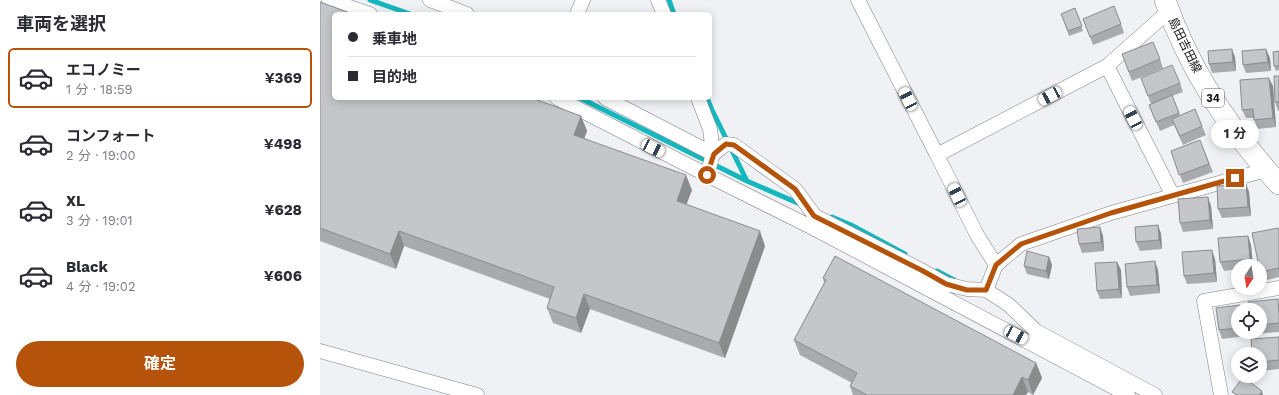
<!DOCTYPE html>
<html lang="ja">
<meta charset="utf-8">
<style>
:root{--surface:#fff;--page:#f7f7f7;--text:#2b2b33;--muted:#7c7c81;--line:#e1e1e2;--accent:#b45309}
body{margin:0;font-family:"Work Sans","Noto Sans JP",sans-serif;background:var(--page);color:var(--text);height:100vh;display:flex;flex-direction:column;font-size:15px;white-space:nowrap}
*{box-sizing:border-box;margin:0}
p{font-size:13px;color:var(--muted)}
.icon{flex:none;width:22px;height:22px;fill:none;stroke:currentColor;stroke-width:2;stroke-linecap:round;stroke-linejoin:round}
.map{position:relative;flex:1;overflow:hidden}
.sheet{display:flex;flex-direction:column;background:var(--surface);width:320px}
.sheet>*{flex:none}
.guide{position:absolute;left:12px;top:12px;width:380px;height:88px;border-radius:6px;box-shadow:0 2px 10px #0003;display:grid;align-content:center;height:88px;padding:0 16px;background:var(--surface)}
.needle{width:26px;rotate:192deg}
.controls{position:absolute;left:911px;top:259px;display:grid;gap:8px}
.controls a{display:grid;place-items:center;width:36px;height:36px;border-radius:50%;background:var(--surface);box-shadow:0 2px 10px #0003;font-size:20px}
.end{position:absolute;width:18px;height:18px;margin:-9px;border:5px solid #b45309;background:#fff;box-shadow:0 0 0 2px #fff}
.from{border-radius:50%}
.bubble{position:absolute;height:28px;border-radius:14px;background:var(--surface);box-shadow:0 2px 10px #0003;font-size:13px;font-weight:700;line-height:28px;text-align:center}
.car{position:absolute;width:12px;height:24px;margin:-12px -6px;border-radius:5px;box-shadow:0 0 3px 1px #0007;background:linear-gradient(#fff 24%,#345 0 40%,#fff 0 76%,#345 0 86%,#fff 0)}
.guide b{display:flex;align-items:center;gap:14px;height:38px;font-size:15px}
.guide b+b{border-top:1px solid var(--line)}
.guide i{width:10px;height:10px;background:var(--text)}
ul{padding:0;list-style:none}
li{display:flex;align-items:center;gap:12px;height:60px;margin:0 8px 6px;padding:0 8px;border:2px solid transparent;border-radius:6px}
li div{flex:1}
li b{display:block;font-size:15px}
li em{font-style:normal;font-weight:700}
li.current{border-color:var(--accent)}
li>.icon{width:36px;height:36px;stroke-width:1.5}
h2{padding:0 16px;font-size:18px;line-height:48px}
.action{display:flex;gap:8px;margin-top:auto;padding:8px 16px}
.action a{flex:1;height:46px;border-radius:24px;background:var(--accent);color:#fff;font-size:16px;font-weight:700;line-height:46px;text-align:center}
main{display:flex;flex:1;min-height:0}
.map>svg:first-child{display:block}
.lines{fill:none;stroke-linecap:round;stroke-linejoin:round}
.stream{stroke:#13b7bd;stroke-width:5}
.street-casing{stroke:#808185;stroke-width:15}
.primary-casing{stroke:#808185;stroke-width:22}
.street{stroke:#fff;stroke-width:14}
.primary{stroke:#fff;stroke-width:21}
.wall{fill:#a9aaae}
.shaded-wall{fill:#898b8d}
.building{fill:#c4c6ca;stroke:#898b8d}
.route{stroke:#b45309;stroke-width:5}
.labels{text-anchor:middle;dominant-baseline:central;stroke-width:3.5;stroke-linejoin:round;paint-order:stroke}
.shield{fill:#fff;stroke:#595a5a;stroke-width:1}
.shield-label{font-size:11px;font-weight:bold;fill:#121314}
.street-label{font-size:12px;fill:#121314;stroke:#fff}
</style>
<main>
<section class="sheet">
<h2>車両を選択</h2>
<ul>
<li class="current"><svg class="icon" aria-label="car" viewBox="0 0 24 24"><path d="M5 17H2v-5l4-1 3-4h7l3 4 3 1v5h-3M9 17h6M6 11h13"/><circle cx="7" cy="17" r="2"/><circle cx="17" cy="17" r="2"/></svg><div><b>エコノミー</b><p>1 分 · 18:59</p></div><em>¥369</em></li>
<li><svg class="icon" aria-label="car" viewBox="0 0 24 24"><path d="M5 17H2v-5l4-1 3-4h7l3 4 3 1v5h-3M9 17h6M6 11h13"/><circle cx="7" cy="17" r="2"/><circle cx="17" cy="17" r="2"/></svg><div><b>コンフォート</b><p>2 分 · 19:00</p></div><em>¥498</em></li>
<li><svg class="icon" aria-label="car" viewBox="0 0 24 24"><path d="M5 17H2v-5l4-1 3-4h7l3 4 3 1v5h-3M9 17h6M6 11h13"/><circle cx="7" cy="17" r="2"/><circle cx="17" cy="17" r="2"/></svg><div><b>XL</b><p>3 分 · 19:01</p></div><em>¥628</em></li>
<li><svg class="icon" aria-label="car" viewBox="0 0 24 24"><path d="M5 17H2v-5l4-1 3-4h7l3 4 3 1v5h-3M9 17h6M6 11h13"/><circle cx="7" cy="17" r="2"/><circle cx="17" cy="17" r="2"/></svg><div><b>Black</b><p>4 分 · 19:02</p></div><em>¥606</em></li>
</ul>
<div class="action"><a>確定</a></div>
</section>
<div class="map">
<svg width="959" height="395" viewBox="0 0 959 395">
<rect width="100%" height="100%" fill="#eff1f5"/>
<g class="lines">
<path class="stream" d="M50,0L90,14
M349,0L354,14
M260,98L427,181L480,204
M387,98L392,110L427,181
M512,217L531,225L585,254
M617,271L634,280"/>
<g class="street-casing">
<path id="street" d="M9,0L50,14
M110,0L147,14
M338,0L344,14
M538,0L617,155
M257,14L263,0
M787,66L853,196
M237,98L387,175L495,229L808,395
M285,98L393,154L387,175
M378,98L390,129L393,154
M393,154L406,144L414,145L475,189L495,216L603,271L626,284L647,289L666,290
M676,265L657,235L617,155L787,66L849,11
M0,351L157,395
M835,395L716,331L689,305L666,290L676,265L701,244L791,213L946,170
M901,395L884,301L959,288"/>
</g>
<g class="primary-casing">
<path id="primary" d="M845,0C869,69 910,131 959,184"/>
</g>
<use href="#street" class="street"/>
<use href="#primary" class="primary"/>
</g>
<path class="wall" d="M0,2L14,98L261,116L267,131L264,138L372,190L366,204L445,246L405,358L270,309L261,333L233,323L227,308L230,299L84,246L76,269L0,241Z
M755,8L763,31L749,36L741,14Z
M763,19L801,24L804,33L773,45Z
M959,51V70L956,71L954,66Z
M915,57L916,71L892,73L889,64Z
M950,58L951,71L926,73L923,65Z
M840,59L843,68L812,81L805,63Z
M959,76V111H958L955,102Z
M821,78L860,83L863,92L852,96L860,115L882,126L886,135L863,145L854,125L840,131L829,105L831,104Z
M953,86L956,127L937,129L934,118H926L922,110Z
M880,140L893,172L863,183L851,151Z
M926,184L929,192L931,216L902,218L898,209Z
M891,206L893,229L863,232L860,223Z
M838,225L841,234L842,249L820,251L816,242Z
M780,227L783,236L784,251L762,253L759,244Z
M959,230V277L943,281L940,272Z
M928,236L931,245L933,266H918V269L904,271L900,262Z
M729,257L732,265L729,279L707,274L704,266Z
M895,259L897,282L867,284L864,276Z
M797,262L801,270L802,298L780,299L777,291Z
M838,270L840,293L810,296L807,287Z
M503,278L716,363L722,378L713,395L708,392L706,395H533L530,386L532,383L480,355L474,340L504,283Z
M959,303V332L933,334V332H940V310Z
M920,305L922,310H918V332H925L926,336L902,339L899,330Z
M959,337V369L940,371V354Z"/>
<path class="shaded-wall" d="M912,49L915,57L916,71L913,62Z
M946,49L950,58L951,71L948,62Z
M949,78L953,86L956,127L953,118Z
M261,116L267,131L260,150L254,135Z
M366,175L372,190L362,216L357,201Z
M926,184L929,192L931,216L928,207Z
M888,197L891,206L893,229L890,220Z
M838,225L841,234L842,249L839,240Z
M780,227L783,236L784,251L781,242Z
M79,231L84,246L76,269L70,254Z
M440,231L445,246L405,358L399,343Z
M928,236L931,245L933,266L930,259Z
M892,250L895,259L897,282L894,273Z
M729,257L732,265L729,279L726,271Z
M835,261L838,270L840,293L837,285Z
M797,262L801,270L802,298L799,289Z
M264,294L270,309L261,333L256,318Z
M716,363L722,378L713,395L708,380Z
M702,377L708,392L706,395H693Z
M942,391L943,395H939Z"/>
<path class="building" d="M0,2L33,14H14V98H212L261,116L254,135L366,175L357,201L440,231L399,343L264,294L256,318L227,308L234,287L79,231L70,254L0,228Z
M794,6L801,24L770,37L763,19Z
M755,8L762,26L748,31L741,14Z
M833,42L840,59L809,72L802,54Z
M912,49L913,62L889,64L888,51Z
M946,49L948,62L923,65L922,51Z
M959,51V66H954L953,52Z
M852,65L860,83L828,96L821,78Z
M954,76H959V102H955Z
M949,78L953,118L934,120L933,109L922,110L920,80Z
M852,95L859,113L836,122L829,105Z
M875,109L882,126L860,136L852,119Z
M880,140L889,164L859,175L851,151Z
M926,184L928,207L898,209L897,186Z
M888,197L890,220L860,223L858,199Z
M838,225L839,240L816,242L815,227Z
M780,227L781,242L759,244L757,229Z
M958,228L959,231V268L940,272V266H939L932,233Z
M928,236L930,259L900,262L898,238Z
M892,250L894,273L864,276L862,252Z
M707,251L729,257L726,271L704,266Z
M515,256L716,363L708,380L702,377L693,395H547L530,386L537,373L474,340L506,280L503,278Z
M835,261L837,285L807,287L805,264Z
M797,262L799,289L777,291L775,263Z
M958,299L959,314V323L940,325V310H929L928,302Z
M920,305L921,310H918V328L899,330L896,308Z
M959,337V360L940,362V354H932L931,339Z
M923,377L942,391L939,395H917L912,392Z"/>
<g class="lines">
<path class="route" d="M387,175L394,154L406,144L414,145L475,189L494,216L603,271L626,284L647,290H666L676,265L701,244L791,213L915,178"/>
</g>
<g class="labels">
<rect class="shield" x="882" y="89" width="22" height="18" rx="3"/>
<g class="shield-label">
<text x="893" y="98">34</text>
</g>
<g class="street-label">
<text transform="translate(865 45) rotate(64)">島田吉田線</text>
</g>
</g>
</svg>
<div class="controls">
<a><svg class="needle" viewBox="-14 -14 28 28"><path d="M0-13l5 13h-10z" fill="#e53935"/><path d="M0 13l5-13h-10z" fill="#7c7c81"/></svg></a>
<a><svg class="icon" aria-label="locate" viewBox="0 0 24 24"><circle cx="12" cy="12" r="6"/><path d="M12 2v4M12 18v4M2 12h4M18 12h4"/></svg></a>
<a><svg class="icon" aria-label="layers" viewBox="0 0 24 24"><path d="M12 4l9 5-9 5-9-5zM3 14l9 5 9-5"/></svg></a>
</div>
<i class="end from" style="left:387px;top:175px"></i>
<i class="end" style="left:915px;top:178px"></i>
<div class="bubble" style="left:891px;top:120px;width:48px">1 分</div>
<i class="car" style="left:730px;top:96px;rotate:242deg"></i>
<i class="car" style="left:588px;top:99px;rotate:333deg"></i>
<i class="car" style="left:813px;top:118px;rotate:333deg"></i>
<i class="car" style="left:333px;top:148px;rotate:117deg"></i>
<i class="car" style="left:637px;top:195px;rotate:334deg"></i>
<i class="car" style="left:696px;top:335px;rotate:118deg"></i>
<div class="guide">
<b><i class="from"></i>乗車地</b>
<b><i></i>目的地</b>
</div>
</div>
</main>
